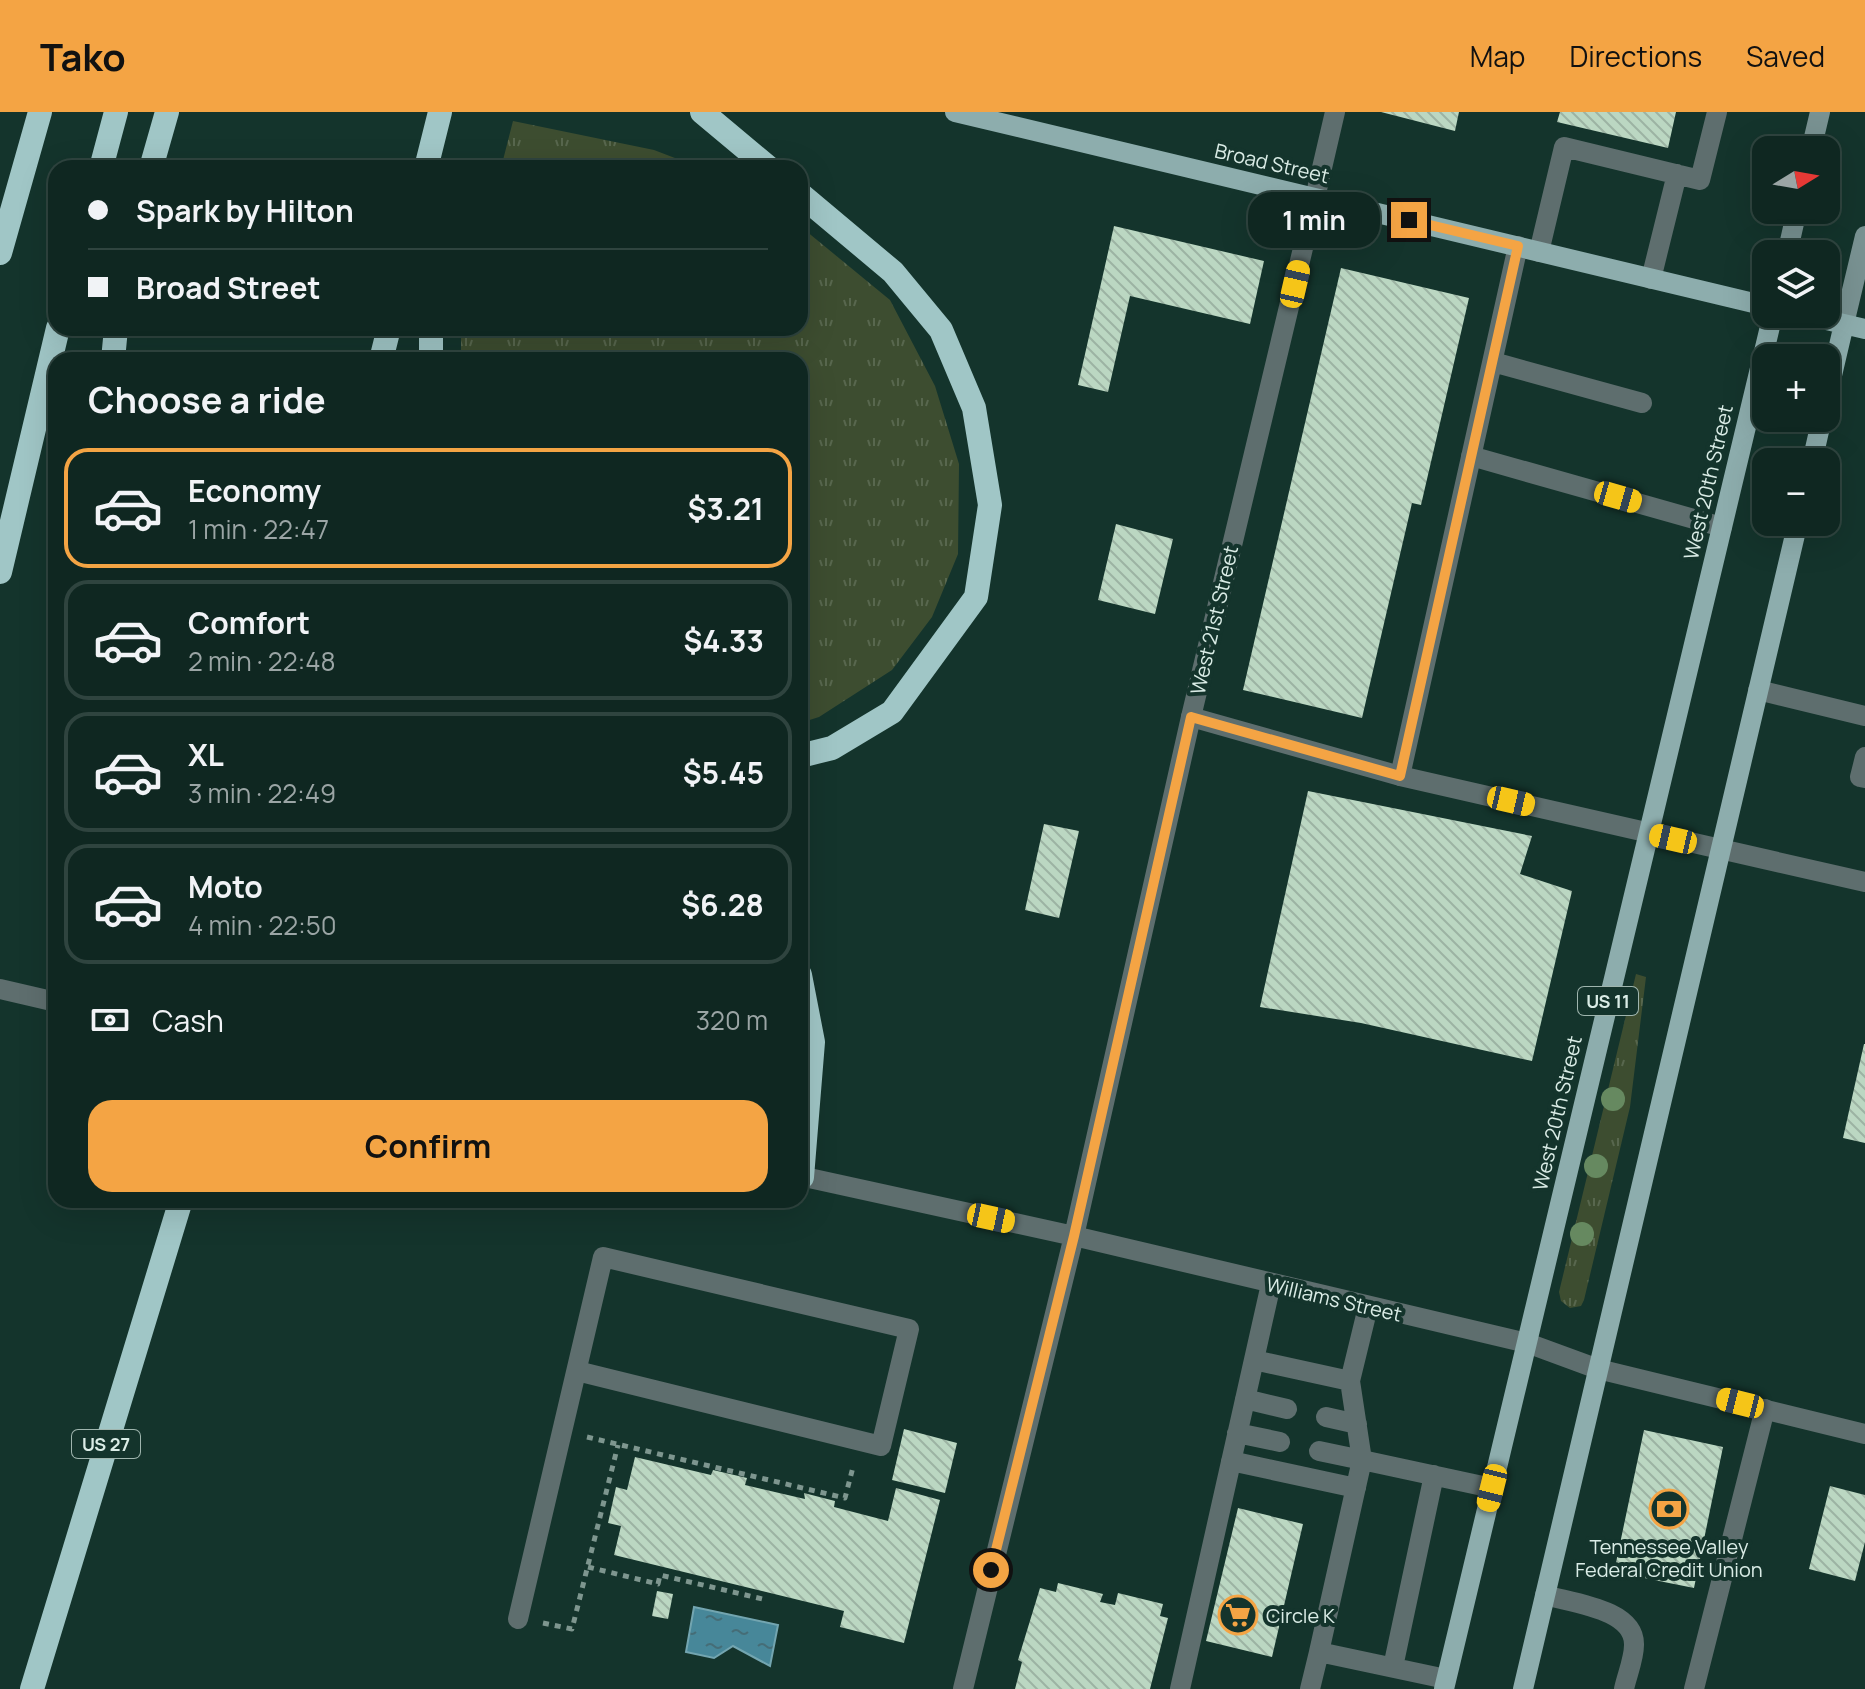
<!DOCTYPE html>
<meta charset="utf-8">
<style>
:root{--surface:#0f2721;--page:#1d332e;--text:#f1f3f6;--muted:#9ba5a5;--line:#2f443f;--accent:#f4a444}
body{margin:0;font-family:Manrope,sans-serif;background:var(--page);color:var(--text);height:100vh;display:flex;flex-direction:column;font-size:30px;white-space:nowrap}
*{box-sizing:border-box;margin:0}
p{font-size:26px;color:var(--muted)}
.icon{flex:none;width:44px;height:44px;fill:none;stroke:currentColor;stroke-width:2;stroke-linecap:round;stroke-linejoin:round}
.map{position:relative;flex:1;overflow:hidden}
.drawer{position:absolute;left:48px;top:240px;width:760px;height:856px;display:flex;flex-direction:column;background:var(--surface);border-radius:24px;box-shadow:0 8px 32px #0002,0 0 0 2px var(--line)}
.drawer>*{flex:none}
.guide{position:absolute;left:48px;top:48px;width:760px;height:176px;border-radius:24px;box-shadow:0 8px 32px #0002,0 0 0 2px var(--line);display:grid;align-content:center;height:176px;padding:0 40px;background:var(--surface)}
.needle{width:52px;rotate:79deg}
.tools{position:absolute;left:1752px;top:24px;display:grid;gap:16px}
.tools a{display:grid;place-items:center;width:88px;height:88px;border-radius:16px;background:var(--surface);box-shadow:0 8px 32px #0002,0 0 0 2px var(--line);font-size:40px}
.end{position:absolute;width:36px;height:36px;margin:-18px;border:10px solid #f4a444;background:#111;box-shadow:0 0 0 4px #111}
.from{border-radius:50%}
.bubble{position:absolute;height:56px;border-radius:24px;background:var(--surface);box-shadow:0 8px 32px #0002,0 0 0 2px var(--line);font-size:26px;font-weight:700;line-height:56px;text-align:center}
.car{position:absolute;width:24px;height:48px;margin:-24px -12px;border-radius:10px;box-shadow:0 0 6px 2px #0007;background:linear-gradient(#f5c518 24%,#345 0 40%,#f5c518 0 76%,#345 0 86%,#f5c518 0)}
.guide b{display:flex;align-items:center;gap:28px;height:76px;font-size:30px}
.guide b+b{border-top:2px solid var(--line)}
.guide i{width:20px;height:20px;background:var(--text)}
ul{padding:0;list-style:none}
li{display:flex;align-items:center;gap:24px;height:120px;margin:0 16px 12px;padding:0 24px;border:4px solid var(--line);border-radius:24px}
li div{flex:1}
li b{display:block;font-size:30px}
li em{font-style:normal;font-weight:700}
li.active{border-color:var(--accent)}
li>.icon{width:72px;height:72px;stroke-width:1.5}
h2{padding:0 40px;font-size:36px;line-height:96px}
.pay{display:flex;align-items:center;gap:20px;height:88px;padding:0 40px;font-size:30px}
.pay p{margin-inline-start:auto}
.primary-button{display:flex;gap:16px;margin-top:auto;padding:16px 40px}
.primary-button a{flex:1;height:92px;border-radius:24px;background:var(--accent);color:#111;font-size:32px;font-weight:700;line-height:92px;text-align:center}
header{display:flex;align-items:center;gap:48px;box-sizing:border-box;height:112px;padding:0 40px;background:var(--accent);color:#111}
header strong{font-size:38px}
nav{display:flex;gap:44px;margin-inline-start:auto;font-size:28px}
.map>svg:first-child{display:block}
.grass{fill:url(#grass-tufts)}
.water{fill:url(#water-ripples);stroke:#73a5b0;stroke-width:2}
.building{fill:url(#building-back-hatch)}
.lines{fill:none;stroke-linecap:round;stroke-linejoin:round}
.path{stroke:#7e968f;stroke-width:5;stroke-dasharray:6 6;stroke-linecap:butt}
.service{stroke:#5e6e6e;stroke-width:20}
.minor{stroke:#5e6e6e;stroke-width:20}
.tertiary{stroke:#5e6e6e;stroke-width:20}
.secondary{stroke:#799292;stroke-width:20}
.primary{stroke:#8dadad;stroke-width:20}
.motorway{stroke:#a0c6c6;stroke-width:24}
.tree{fill:#668960}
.route{stroke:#f4a444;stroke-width:10}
.labels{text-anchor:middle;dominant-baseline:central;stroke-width:8;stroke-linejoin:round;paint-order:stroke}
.shield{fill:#14342c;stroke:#9fb5ae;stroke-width:2}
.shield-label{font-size:18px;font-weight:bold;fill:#daece6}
.street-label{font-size:20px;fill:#daece6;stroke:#14342c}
.poi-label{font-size:20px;fill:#daece6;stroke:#14342c}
</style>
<header>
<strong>Tako</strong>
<nav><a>Map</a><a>Directions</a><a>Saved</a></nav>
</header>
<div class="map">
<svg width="1865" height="1577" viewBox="0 0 1865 1577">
<defs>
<pattern id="grass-tufts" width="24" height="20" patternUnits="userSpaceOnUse" patternTransform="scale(2)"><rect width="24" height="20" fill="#3d4d30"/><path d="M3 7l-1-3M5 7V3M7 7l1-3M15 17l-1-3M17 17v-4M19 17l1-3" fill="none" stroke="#58674e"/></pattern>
<pattern id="water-ripples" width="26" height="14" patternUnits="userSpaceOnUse" patternTransform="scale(2)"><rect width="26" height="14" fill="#478799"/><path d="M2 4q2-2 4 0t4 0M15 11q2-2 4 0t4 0" fill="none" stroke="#456d77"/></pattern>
<pattern id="building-back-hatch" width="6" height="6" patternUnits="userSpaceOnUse" patternTransform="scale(2)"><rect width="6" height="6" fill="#bbd7c2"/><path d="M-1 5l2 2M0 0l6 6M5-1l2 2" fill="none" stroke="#9cb3a3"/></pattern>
</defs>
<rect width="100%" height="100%" fill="#14342c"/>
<path class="grass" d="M513,9L654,38L701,56H501Z
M800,114L890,188L935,274L959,352L958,442L932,505L892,558L819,605L800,611V248H461V216H800Z
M1636,862L1646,865L1630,995L1584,1188L1581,1194L1570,1196L1561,1189L1559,1180Z"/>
<path class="water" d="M694,1495L778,1513L770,1554L733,1534L714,1546L686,1540Z"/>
<path class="building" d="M1381,0H1459L1455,19Z
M1560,0H1676L1668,36L1557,10Z
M1114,114L1264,149L1250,212L1130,184L1108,280L1078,273Z
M1341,156L1469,186L1421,393L1412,391L1362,606L1243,578Z
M1116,412L1173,427L1155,502L1098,488Z
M1308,679L1532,724L1520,762L1572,779L1532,949L1361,911L1260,895Z
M1044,712L1079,719L1059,806L1025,798Z
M1864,932H1865V1031L1843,1026Z
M904,1317L957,1331L945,1381L892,1368Z
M1644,1318L1723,1335L1694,1476L1614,1460Z
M635,1345L711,1363L713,1358L747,1366L745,1373L805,1387L804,1381L835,1389L834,1395L888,1409L896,1376L940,1388L904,1531L840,1515L844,1499L614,1443L621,1414L608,1411L616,1375L627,1378Z
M1830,1374L1865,1383V1430L1855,1469L1809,1457Z
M1238,1396L1303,1412L1272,1545L1206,1529Z
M1058,1471L1103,1482L1100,1490L1115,1493L1118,1481L1163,1492L1160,1504L1168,1506L1150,1577H1015L1022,1550L1018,1548L1040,1476L1056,1480Z
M657,1479L673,1482L668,1507L652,1504Z"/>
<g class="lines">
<path class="path" d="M587,1325L845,1386L853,1355
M588,1455L658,1472L660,1463L767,1488
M543,1511L572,1517L618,1333"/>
<path class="service" d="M1539,140L1564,35L1700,68L1717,0
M1651,167L1677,62
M1493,250L1642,291
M1471,344L1722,415
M1758,578L1865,604
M1865,645L1860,665L1865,666
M1400,664L1518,134
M1254,1248L1350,1269
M1245,1287L1287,1297
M1326,1305L1357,1312
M1237,1321L1280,1330
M1319,1339L1362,1348L1350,1269L1368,1195
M1231,1349L1356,1376
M1545,1483C1572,1491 1635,1497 1634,1533C1634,1547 1627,1563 1624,1577
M518,1507L603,1145L909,1217L881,1334L577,1259
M1393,1555L1434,1363
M1446,1567L1319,1540L1362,1348L1492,1376
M1180,1577L1271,1172
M1310,1577L1319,1540
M1694,1577L1765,1297"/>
<path class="minor" d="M1315,86L1335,0
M1191,605L1400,664L1865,770
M1598,1257L1865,1322"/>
<path class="tertiary" d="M0,877L56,890
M800,1064L1074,1124L1527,1231L1598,1257
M963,1577L1074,1124L1191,605L1315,86"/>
<path class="secondary" d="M1811,38L1820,0
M1787,142L1797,98
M1844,212L1865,124"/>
<path class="primary" d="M955,0L1766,194
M1801,202L1865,217
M1826,289L1844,212
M1812,350L1822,306
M1444,1577L1773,202
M1523,1577L1798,410"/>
<path class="motorway" d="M702,0L769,56
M101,56L116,0
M151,56L167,0
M426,56L440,0
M800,82L893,160L941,218L974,296L990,393L976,485L892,600L832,636L800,644
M0,141L40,0
M431,216V248
M113,248L116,216
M381,248L389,216
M0,460L58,216
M800,863L813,930L802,1065
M32,1577L181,1088"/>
</g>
<g class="tree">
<circle cx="1613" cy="987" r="12"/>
<circle cx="1596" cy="1054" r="12"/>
<circle cx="1582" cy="1122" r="12"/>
</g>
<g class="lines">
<path class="route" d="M991,1458L1074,1124L1191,605L1400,664L1518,134L1409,108"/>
</g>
<defs>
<g id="bank-ring" transform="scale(2)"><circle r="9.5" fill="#14342c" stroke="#f4a444" stroke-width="1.5"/><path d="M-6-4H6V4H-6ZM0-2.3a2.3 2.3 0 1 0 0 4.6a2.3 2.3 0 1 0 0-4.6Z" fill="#f4a444"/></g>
<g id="supermarket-ring" transform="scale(2)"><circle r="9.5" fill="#14342c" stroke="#f4a444" stroke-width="1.5"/><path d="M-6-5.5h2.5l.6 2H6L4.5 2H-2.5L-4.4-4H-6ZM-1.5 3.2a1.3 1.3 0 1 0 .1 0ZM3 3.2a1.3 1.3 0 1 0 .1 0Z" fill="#f4a444"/></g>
</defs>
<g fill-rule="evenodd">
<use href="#bank-ring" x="1669" y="1397"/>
<use href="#supermarket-ring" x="1238" y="1503"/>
</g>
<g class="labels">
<g class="shield">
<rect x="1578" y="875" width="60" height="28" rx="6"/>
<rect x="72" y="1318" width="68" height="28" rx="6"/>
</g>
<g class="shield-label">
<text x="1608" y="889">US 11</text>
<text x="106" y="1332">US 27</text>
</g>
<g class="street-label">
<text transform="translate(1272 51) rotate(13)">Broad Street</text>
<text transform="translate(1708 370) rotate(-77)">West 20th Street</text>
<text transform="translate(1214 508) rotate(-77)">West 21st Street</text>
<text transform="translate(1557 1001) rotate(-77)">West 20th Street</text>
<text transform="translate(1334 1187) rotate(13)">Williams Street</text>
</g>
<g class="poi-label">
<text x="1669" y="1434">Tennessee Valley<tspan x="1669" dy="23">Federal Credit Union</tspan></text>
<text x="1266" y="1503" text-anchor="start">Circle K</text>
</g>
</g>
</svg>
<div class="tools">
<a><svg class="needle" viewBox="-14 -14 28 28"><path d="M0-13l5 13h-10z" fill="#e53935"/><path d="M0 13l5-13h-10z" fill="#9ba5a5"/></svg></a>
<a><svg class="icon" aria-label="layers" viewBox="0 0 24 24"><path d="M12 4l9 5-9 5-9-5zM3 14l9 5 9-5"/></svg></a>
<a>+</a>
<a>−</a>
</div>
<i class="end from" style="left:991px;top:1458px"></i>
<i class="end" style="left:1409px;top:108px"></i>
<div class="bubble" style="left:1248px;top:80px;width:132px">1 min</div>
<i class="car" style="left:1295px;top:172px;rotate:13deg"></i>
<i class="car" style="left:1618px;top:385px;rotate:106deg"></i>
<i class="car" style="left:1511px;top:689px;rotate:103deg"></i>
<i class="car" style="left:1673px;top:727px;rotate:283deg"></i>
<i class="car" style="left:991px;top:1106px;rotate:102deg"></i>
<i class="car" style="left:1740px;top:1291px;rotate:284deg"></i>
<i class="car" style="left:1492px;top:1376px;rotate:194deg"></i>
<div class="guide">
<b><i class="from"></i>Spark by Hilton</b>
<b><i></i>Broad Street</b>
</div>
<section class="drawer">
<h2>Choose a ride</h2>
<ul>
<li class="active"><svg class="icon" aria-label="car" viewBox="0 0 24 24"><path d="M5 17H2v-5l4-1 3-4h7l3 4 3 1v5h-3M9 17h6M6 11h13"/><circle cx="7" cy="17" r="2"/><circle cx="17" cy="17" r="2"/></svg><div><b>Economy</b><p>1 min · 22:47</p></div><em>$3.21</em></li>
<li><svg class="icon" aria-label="car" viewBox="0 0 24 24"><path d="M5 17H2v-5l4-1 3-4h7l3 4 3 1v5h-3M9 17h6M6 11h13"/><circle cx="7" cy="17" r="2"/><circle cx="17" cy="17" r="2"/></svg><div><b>Comfort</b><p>2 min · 22:48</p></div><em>$4.33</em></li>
<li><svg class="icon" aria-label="car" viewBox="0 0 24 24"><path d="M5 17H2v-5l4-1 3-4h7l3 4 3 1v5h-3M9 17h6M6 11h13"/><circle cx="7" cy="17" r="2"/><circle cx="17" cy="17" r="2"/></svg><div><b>XL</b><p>3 min · 22:49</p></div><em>$5.45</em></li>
<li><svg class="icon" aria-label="car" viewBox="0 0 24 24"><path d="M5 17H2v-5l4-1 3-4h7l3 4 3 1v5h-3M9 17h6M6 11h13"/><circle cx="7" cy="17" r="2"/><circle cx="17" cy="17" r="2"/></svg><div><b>Moto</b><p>4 min · 22:50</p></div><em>$6.28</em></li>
</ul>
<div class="pay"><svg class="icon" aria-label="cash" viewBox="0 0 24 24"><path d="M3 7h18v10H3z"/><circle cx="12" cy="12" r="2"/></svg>Cash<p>320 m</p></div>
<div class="primary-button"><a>Confirm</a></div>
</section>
</div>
